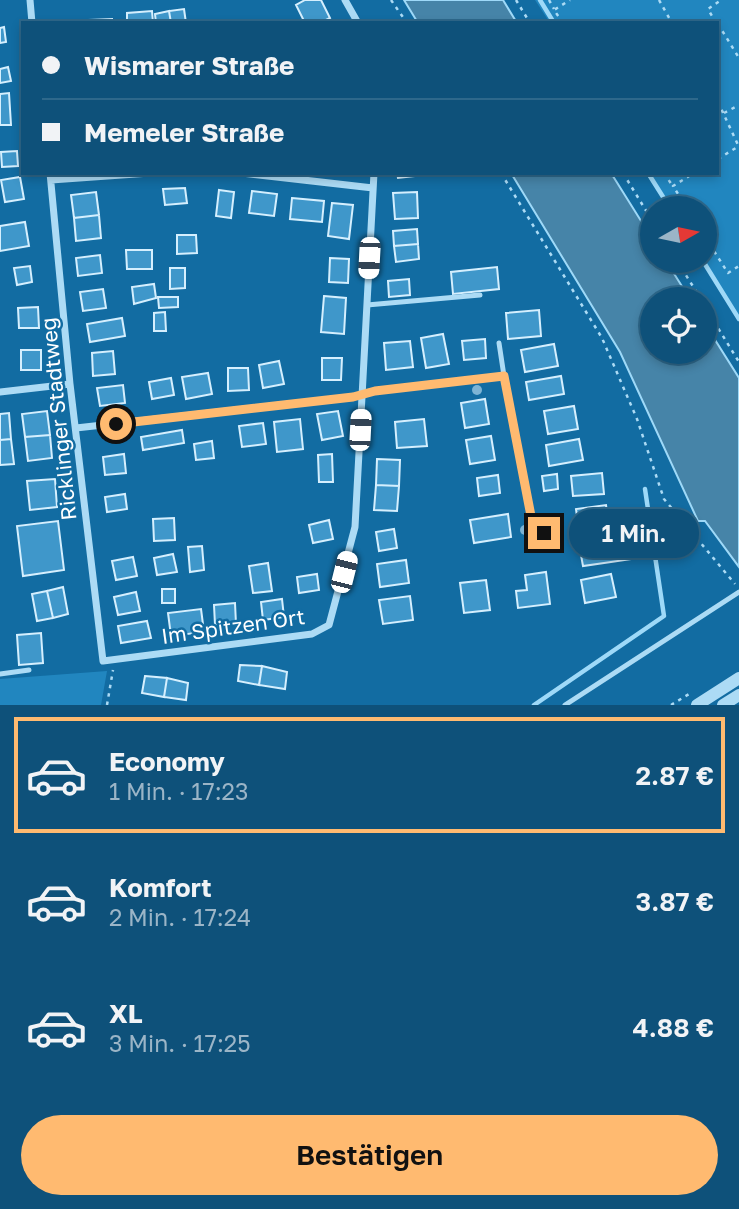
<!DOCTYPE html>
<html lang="de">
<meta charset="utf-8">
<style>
:root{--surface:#0e517a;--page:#17577f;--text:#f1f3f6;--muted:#9bb5c7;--line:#2e688b;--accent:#ffba70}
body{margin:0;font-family:"Golos Text",sans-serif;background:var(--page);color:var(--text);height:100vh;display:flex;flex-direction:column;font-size:26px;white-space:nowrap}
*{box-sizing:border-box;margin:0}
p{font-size:23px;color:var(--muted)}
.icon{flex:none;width:38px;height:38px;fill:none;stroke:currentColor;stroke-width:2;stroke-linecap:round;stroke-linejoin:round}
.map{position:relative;height:705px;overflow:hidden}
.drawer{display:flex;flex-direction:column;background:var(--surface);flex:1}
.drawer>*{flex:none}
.top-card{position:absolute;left:21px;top:21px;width:698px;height:154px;border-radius:0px;box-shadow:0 4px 10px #0003,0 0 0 2px var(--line);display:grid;align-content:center;height:154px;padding:0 21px;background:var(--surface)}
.needle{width:46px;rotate:81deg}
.buttons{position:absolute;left:640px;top:196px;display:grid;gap:14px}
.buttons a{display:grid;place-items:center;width:77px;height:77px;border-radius:50%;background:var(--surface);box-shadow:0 4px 10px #0003,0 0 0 2px var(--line);font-size:35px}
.end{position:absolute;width:32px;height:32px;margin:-16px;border:9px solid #ffba70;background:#111;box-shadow:0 0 0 4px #111}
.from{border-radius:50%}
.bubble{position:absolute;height:49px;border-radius:24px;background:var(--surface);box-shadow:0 4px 10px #0003,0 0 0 2px var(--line);font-size:23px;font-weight:600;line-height:49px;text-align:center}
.car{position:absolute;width:21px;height:42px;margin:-21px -10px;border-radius:9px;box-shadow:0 0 5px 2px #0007;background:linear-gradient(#fff 24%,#345 0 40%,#fff 0 76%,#345 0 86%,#fff 0)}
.top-card b{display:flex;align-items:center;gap:24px;height:66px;font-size:26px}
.top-card b+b{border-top:2px solid var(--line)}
.top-card i{width:18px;height:18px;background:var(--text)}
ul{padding:12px 0 0;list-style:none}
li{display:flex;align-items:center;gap:21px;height:116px;margin:0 14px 10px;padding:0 7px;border:4px solid transparent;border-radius:0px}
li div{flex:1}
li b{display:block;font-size:26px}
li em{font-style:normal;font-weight:600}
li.on{border-color:var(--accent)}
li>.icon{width:63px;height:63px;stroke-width:1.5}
.action{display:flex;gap:14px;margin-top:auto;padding:14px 21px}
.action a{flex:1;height:80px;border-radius:42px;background:var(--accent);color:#111;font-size:28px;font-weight:600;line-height:80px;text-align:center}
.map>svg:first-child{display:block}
.green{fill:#2186bf}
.water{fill:#4684a8;stroke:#9ed9f8;stroke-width:2}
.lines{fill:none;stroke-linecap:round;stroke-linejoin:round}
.stream{stroke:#9ed9f8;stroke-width:4.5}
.building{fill:#3f97ca;stroke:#d5effe;stroke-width:2}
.path{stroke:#acdbf5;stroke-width:2.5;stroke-dasharray:3.5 5;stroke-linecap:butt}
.service{stroke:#acdbf5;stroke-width:5}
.minor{stroke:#acdbf5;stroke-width:7}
.tertiary{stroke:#acdbf5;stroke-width:12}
.tree{fill:#7db4d5}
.route{stroke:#ffba70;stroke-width:9}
.labels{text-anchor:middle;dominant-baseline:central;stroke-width:5;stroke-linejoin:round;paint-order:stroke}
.street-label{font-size:21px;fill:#fff;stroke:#126ca2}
</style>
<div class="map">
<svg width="739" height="705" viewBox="0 0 739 705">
<rect width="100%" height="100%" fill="#126ca2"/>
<path class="green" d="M535,0H739V320L701,261H705V208H668L646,173H718V23H550Z
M107,671L101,705H0V679Z"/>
<path class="water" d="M404,0H503L517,23H418Z
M511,173H611L653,240V261H666L690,299H653V352H705V324L739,378V567L705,521H698L620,352Z"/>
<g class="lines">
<path class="stream" d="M540,0L554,23
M648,173L670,208
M703,261L739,319
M534,705L664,616L645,489"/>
</g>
<path class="building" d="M305,0H321L330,18L320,23H305L296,5Z
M184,9L186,23H171L169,11Z
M152,11L153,23H127V13Z
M169,11L171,23H156L155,14Z
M112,19V23H89V20Z
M4,27L6,42L0,43V28Z
M8,67L11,81L0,83V69Z
M9,93L11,125H0V94Z
M17,151L18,166L2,167L1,152Z
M397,173H423V175L398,178Z
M20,177L24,199L5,202L1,180Z
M185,188L187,203L165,205L163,189Z
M219,190L234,192L231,218L216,216Z
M252,191L277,194L274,216L249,213Z
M96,192L99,215L74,218L71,195Z
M417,192L418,218L395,219L393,193Z
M292,198L324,201L322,222L290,219Z
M332,203L353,205L349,239L328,236Z
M99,215L101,238L76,241L74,218Z
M25,222L29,246L0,251V226Z
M417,229L418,244L394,246L393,231Z
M177,235H196L197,253L177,254Z
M418,244L419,259L396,262L394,246Z
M126,250H152V269H127Z
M100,255L102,273L78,276L76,258Z
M330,258L349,259L348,283L329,282Z
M30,266L32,282L17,285L14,268Z
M497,267L499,289L453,294L451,272Z
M170,268H185V288L170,289Z
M409,279L410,295L389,297L388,281Z
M154,284L156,298L134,304L132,287Z
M103,289L106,308L83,311L80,292Z
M324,296L346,298L344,334L321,332Z
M158,297H178V307L159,308Z
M38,307L39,328H19L18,308Z
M539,310L541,336L508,339L506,313Z
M165,312L166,331H154V313Z
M122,318L125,336L90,342L87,324Z
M443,334L449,364L426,368L421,338Z
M485,339L486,358L464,360L462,341Z
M410,341L413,367L386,370L384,343Z
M554,344L558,366L525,372L521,350Z
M21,350H41V370H21Z
M113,351L115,374L93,376L92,353Z
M322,358H342L341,380H322Z
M279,361L284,384L263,388L259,365Z
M228,368H248L249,390L228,391Z
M208,373L212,394L186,399L182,377Z
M561,376L564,394L529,400L526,382Z
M171,378L174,395L152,399L149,382Z
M123,385L125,403L100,406L97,388Z
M485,399L489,424L465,428L461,403Z
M574,406L578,429L548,434L544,411Z
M47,411L50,435L25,437L22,414Z
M338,411L343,436L322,440L317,414Z
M9,413L11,439L0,440V414Z
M300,419L303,449L277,452L274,422Z
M424,419L427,446L397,448L395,422Z
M263,423L266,444L242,447L239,426Z
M182,430L184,443L143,450L141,437Z
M50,435L52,458L28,461L25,437Z
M491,436L495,460L470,464L466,440Z
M11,439L14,464L0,465V440Z
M579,439L583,460L549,466L546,445Z
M212,441L214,458L196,460L194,444Z
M124,454L126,473L105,475L103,457Z
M332,454L333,482H319L318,455Z
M377,459L400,460L399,486L376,485Z
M602,473L604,494L573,496L571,476Z
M557,474L558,489L544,491L542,476Z
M498,475L500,493L479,496L477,478Z
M55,479L57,507L30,510L27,481Z
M376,485L399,486L397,511L374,510Z
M125,494L127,509L107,512L105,497Z
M606,505L609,528L579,532L576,509Z
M508,514L511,537L474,543L470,520Z
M633,515L635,523L629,525L627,517Z
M174,518L175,540L154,541L153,519Z
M329,520L333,539L313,543L309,525Z
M58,521L64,570L23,576L17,526Z
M394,529L397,548L379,551L376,532Z
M629,537L632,559L583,566L579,544Z
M202,546L204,570L190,572L188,547Z
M173,554L177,572L157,575L154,558Z
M133,557L137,576L116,580L112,561Z
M406,560L409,583L380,587L377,564Z
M268,563L272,591L253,593L249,566Z
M546,572L550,604L518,608L516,591L527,590L525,575Z
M317,574L319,590L299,593L297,577Z
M611,574L616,597L585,603L581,580Z
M486,580L490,610L464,613L460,583Z
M63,587L68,614L53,618L47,591Z
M162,589H175V603H162Z
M47,591L53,618L37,621L32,594Z
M136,592L140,611L118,615L114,597Z
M410,596L413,620L383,624L379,600Z
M282,599L284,617L263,620L261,602Z
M235,603L236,624L215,625L214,605Z
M201,609L204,632L171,636L168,613Z
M147,621L151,638L121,643L118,626Z
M41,633L43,663L19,665L17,635Z
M240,665L262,666L259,685L238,681Z
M262,666L287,672L285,689L259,685Z
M145,676L167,678L164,697L142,693Z
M167,678L188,683L186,700L164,697Z"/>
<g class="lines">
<path class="path" d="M391,0L407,23
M516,0L530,23
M549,0L554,9
M659,0L672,23
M563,23L554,10L570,0
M716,23L708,9L721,0
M718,24L739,58
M718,102L739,147
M724,113L739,105
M718,159L739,146
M501,173L602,338L637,419L664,499L735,584
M623,173L653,222
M664,173L672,185
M687,208L673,186L694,173
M705,237L728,273L739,266
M677,261L701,299
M705,307L739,362
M107,705L113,670
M671,705L689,694"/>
<path class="service" d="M367,305L480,295
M499,343L504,376
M0,674L29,670
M565,705L739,592"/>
<path class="minor" d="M30,0L32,23
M345,0L358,23
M50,173L70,384L103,661L312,634L329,625L355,527L374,173
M242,173L373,188
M51,180L150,173
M0,392L70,384
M76,428L353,397L375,391L504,376L531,516L544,533"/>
<path class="tertiary" d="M697,705L739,678
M723,705L739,695"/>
</g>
<g class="tree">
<circle cx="477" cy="390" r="5"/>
<circle cx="525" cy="530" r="5"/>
</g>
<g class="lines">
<path class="route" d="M116,424L353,397L375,391L504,376L531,516L544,533"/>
</g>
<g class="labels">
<g class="street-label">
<text transform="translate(58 419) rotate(-96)">Ricklinger Stadtweg</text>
<text transform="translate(233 626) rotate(-8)">Im Spitzen Ort</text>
</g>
</g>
</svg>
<div class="buttons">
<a><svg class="needle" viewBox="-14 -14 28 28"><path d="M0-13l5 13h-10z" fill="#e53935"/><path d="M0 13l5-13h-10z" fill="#9bb5c7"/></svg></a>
<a><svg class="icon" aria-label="locate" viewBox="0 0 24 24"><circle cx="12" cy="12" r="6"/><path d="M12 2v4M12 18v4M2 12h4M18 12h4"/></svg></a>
</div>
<i class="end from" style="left:116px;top:424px"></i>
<i class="end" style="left:544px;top:533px"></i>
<div class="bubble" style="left:569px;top:509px;width:130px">1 Min.</div>
<i class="car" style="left:369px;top:258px;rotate:183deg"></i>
<i class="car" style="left:360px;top:430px;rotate:3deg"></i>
<i class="car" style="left:344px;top:572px;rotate:14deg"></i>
<div class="top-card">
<b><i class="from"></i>Wismarer Straße</b>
<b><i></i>Memeler Straße</b>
</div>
</div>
<section class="drawer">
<ul>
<li class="on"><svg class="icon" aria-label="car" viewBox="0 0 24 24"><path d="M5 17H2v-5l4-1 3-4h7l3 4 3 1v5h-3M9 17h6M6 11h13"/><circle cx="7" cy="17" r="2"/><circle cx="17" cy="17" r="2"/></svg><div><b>Economy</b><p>1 Min. · 17:23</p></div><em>2.87 €</em></li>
<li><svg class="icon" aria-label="car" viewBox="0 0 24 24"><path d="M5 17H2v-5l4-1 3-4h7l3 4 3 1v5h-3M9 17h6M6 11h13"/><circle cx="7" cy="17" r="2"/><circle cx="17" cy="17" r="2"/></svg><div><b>Komfort</b><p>2 Min. · 17:24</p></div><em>3.87 €</em></li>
<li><svg class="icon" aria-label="car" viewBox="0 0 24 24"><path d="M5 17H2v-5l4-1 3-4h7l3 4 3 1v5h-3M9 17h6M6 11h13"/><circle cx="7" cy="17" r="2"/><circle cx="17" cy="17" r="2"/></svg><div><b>XL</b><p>3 Min. · 17:25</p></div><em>4.88 €</em></li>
</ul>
<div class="action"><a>Bestätigen</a></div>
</section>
